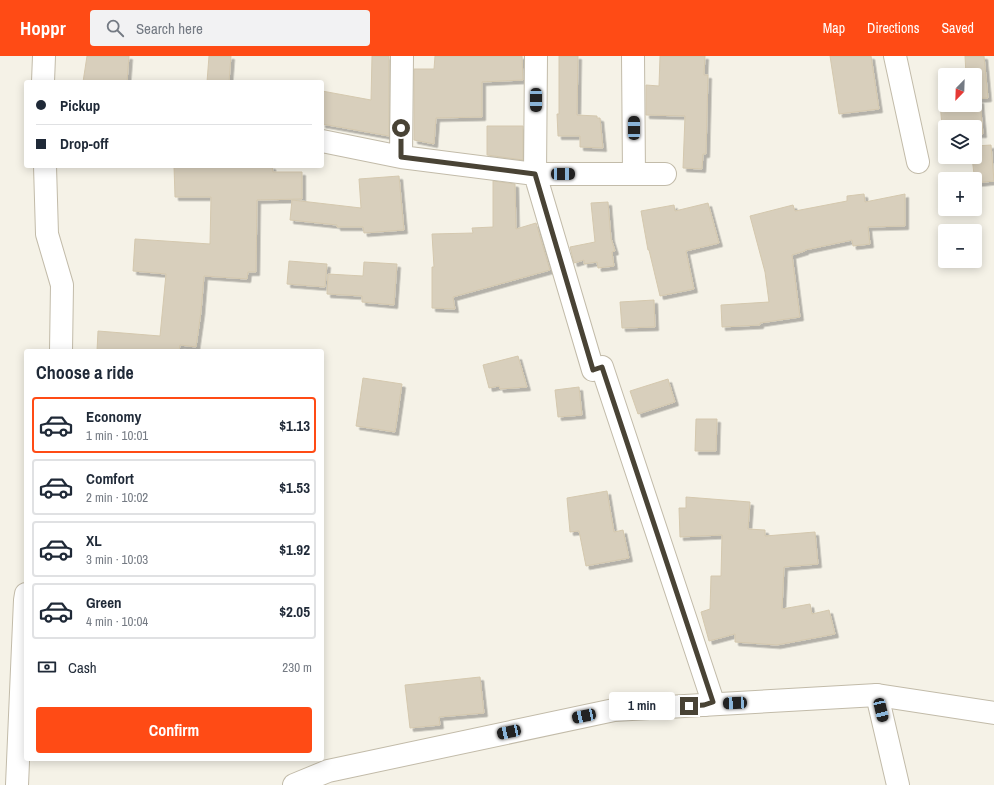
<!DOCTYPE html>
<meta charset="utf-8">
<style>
:root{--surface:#fff;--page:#f2f2f3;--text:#1f2937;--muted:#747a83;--line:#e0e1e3;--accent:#ff4b15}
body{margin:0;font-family:"Archivo Narrow",sans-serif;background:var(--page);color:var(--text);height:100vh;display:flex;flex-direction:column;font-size:15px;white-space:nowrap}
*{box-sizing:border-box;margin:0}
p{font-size:13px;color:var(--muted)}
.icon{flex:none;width:22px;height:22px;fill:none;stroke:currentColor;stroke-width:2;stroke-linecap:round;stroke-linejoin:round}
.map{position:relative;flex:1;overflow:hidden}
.drawer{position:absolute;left:24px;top:293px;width:300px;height:412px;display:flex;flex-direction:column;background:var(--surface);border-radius:4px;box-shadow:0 2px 10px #0003}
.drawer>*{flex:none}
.banner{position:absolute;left:24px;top:24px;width:300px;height:88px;border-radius:4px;box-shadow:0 2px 10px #0003;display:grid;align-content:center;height:88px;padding:0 12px;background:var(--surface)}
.needle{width:26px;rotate:203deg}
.controls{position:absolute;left:938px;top:12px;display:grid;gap:8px}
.controls a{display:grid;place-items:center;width:44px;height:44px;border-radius:4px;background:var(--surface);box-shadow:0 2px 10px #0003;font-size:20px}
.end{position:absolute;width:18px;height:18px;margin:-9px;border:5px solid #494335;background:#fff;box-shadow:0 0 0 2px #fff}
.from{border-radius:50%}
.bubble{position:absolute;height:28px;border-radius:4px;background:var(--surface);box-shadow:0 2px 10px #0003;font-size:13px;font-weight:700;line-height:28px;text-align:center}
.car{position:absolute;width:12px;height:24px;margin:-12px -6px;border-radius:5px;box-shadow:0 0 3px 1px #0007;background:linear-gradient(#222 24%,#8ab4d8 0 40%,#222 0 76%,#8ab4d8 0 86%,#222 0)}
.banner b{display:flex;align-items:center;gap:14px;height:38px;font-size:15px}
.banner b+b{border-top:1px solid var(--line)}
.banner i{width:10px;height:10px;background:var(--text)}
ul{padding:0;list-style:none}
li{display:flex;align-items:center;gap:12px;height:56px;margin:0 8px 6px;padding:0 4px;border:2px solid var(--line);border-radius:4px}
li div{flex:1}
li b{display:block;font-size:15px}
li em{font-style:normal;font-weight:700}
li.selected{border-color:var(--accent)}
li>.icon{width:36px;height:36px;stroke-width:1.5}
h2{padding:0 12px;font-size:18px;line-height:48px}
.pay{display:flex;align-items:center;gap:10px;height:44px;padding:0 12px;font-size:15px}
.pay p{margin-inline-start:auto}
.button{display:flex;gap:8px;margin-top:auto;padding:8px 12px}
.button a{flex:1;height:46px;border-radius:4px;background:var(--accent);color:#fff;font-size:16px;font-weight:700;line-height:46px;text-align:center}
header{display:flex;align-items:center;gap:24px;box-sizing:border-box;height:56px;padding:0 20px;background:var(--accent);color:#fff}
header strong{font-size:19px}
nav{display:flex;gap:22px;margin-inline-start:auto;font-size:14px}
.search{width:280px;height:36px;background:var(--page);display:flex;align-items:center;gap:10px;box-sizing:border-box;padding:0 14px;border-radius:4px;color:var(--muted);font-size:15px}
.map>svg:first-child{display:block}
.building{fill:#d8cfbc;stroke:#d4c8ae;filter:url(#shadow)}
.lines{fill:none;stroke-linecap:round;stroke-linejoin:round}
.minor-casing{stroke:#c2bba9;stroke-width:24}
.tertiary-casing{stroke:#c2bba9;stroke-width:24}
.minor{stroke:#fff;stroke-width:22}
.tertiary{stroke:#fff;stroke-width:22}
.route{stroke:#494335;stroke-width:5}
</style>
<header>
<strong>Hoppr</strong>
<div class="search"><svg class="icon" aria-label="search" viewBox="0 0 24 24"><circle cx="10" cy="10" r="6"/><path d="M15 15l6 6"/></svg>Search here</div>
<nav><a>Map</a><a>Directions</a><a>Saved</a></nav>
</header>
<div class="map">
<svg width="994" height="729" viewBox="0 0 994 729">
<defs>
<filter id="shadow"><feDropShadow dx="3.5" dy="3.5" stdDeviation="0" flood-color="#0004"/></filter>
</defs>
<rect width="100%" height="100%" fill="#f5f2e7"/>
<path class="building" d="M87,0H129L127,26H83Z
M209,0H231L229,26H207Z
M372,0H389V80L322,68V35L371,44Z
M435,0H522L523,24L482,26V61L436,62L434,88L414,84V13H434Z
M559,0H578L577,59L597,60V62H600L603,92L580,91V80H558L557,58H559Z
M660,0H705L704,19H708L706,98H703L702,113L683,112L685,60L646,59V29L659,30Z
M830,0H871L879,53L839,58Z
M965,0H984L988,42L975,43V19H966Z
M980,44L983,78H975V71H945V80L943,81L940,47H945V49H975V45Z
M487,70H523V104L487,99Z
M991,89L994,125L975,127L972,101H975V90Z
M174,110H272L273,116H302V143L257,144L256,216H248L247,223L204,220L201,256L196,291L180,289L179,295H97L98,275L160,280L166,218L133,215L135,183L210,188L211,141H175Z
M399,120L404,174L364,177L363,171H337V169L290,164L292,144L361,152L359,123Z
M493,125L515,128L516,173L536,167L550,214L453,241L455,253L432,252V211H434L432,178L473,177L472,172L493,171Z
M864,138L865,146L905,138V170L868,171L870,188L853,190L852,184L805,194V195L792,199L800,261L760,267V269L722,271L721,249L769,246L765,216L750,160L793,149L795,155L847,145V140Z
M608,146L611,182L615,195L612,196L614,210L598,212L597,206L584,208V204L574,207L570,191L595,186L591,147Z
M708,147L719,187L686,195L694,233L660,240L649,194H648L641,155L674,149L675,155Z
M289,205L327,208L325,231L287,228Z
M364,206L397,208L394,249L362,246V240L327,238L328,218L363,220Z
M654,244L655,271L622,272L620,246Z
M518,300L527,331L500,333L499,330L489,332L483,309Z
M363,322L402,328L395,376L356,370Z
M668,323L675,346L638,358L630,335Z
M579,331L582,359L558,361L555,334Z
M696,363H717L716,395H695Z
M607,435L614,476L623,474L629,502L586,510L579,475L570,476L567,442Z
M686,441L750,446L748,473L765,474V480L815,476L818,508L784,511L782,553L810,548L812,558L829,554L835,578L777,589L735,586V578L709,585L701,556L710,553L711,520H721L722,479L680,481L679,452H686Z
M480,621L484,657L439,661L440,669L410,672L405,629Z"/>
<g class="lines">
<g class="minor-casing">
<path id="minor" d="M536,0L535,118L593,314L602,311L713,646L704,649
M633,0L634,118
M895,0L918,106
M43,26L44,0
M322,85L401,101L535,118H665
M401,101L402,0
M45,110L47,178L62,229L61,295
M877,639L898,729
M17,729L25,544L26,538"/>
</g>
<g class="tertiary-casing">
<path id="tertiary" d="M294,729L328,715L614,654L877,639L994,657"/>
</g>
<use href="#minor" class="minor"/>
<use href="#tertiary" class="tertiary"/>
</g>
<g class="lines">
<path class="route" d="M401,72V101L535,118L593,314L602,311L713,646L704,649L689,650"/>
</g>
</svg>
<div class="controls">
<a><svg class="needle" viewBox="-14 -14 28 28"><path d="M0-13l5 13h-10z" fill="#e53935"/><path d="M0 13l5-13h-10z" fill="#747a83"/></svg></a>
<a><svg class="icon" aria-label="layers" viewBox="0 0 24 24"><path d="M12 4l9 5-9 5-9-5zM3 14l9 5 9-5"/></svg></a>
<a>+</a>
<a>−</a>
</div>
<i class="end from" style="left:401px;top:72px"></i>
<i class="end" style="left:689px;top:650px"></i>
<div class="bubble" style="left:609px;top:636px;width:66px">1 min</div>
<i class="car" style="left:536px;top:44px;rotate:180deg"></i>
<i class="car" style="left:634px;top:72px;rotate:0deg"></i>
<i class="car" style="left:563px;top:118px;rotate:90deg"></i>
<i class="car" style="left:735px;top:647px;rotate:267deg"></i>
<i class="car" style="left:881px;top:654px;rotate:167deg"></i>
<i class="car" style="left:584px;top:660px;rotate:258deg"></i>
<i class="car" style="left:509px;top:676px;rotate:258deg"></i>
<div class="banner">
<b><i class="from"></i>Pickup</b>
<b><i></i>Drop-off</b>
</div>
<section class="drawer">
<h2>Choose a ride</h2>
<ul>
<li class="selected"><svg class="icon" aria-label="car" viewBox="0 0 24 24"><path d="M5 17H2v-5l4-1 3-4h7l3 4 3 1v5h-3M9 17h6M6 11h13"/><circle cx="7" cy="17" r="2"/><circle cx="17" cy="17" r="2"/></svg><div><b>Economy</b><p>1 min · 10:01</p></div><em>$1.13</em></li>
<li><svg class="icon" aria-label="car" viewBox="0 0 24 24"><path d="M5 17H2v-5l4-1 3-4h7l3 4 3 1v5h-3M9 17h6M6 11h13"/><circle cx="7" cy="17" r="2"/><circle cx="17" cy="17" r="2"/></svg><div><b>Comfort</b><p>2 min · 10:02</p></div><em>$1.53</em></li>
<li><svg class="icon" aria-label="car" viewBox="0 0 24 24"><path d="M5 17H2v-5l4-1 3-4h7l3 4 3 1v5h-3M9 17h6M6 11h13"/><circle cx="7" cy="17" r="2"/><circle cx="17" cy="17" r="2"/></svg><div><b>XL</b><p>3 min · 10:03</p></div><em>$1.92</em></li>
<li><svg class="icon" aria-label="car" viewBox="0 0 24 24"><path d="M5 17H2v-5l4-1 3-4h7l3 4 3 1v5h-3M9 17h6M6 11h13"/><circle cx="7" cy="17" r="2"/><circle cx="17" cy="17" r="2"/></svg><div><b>Green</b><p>4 min · 10:04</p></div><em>$2.05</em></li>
</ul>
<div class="pay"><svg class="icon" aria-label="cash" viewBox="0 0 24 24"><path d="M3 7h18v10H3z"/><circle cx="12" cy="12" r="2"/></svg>Cash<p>230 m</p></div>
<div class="button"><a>Confirm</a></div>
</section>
</div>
